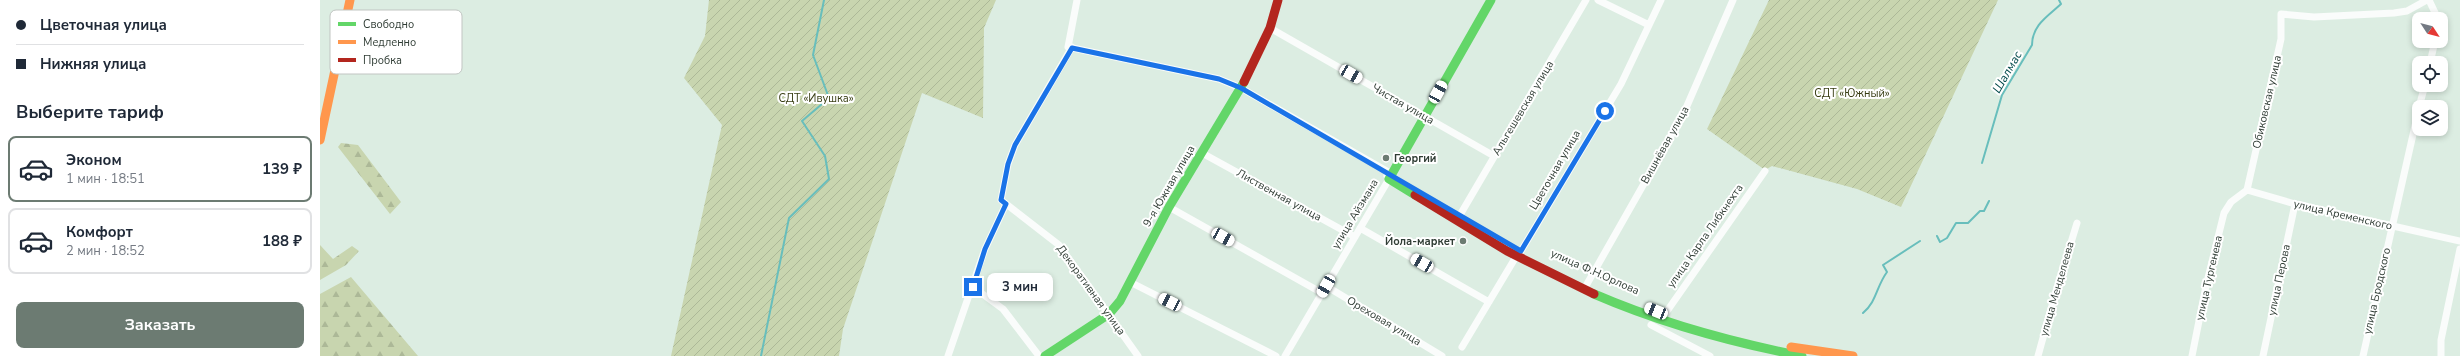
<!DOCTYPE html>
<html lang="ru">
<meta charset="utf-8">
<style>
:root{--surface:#fff;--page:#f2f2f3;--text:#1f2937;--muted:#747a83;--line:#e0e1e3;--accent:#6c7b72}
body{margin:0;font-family:"Nunito Sans",sans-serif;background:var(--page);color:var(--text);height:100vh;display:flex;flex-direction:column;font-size:15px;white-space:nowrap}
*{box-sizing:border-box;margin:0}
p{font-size:13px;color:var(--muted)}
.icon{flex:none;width:22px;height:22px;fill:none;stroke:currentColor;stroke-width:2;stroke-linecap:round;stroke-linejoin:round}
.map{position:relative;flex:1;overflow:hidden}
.details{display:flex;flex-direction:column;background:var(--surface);width:320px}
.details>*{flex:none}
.guide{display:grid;align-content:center;height:88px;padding:0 16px;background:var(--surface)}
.needle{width:26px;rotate:126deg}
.fabs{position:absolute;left:2092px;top:12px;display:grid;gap:8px}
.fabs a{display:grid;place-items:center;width:36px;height:36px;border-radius:8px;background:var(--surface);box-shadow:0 2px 6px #0003;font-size:20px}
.end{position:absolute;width:18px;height:18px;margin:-9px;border:5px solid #1a73e8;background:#fff;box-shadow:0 0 0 2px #fff}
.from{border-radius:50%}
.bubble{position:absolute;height:28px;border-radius:8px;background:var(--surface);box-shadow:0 2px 6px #0003;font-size:13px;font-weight:700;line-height:28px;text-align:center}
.car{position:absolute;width:12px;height:24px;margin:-12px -6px;border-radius:5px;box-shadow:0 0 3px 1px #0007;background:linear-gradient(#fff 24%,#345 0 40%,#fff 0 76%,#345 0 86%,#fff 0)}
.guide b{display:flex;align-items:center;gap:14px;height:38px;font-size:15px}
.guide b+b{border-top:1px solid var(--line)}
.guide i{width:10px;height:10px;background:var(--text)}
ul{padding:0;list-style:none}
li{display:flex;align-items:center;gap:12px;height:66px;margin:0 8px 6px;padding:0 8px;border:2px solid var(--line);border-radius:8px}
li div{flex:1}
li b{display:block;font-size:15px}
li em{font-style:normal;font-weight:700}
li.active{border-color:var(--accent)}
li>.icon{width:36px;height:36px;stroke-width:1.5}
h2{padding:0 16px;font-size:18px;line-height:48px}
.action{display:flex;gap:8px;margin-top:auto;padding:8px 16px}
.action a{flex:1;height:46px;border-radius:8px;background:var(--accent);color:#fff;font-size:16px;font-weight:700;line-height:46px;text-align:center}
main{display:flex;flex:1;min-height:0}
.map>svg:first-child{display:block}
.forest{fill:url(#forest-firs)}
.garden{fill:url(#garden-furrows)}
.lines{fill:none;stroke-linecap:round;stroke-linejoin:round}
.stream{stroke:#68bebc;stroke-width:2}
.street{stroke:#fafcfb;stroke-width:7}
.fast{stroke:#63d668;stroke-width:9}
.slow{stroke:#ff974d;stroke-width:9}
.jam{stroke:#b3261e;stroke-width:9}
.route{stroke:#1a73e8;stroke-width:5}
.poi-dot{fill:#6c7b72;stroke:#fff;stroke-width:1.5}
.labels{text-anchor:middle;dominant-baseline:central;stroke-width:4;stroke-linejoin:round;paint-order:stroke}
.park-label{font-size:11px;fill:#373c12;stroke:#fff}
.street-label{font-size:11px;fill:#303d35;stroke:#fff}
.poi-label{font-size:11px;font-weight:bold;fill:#303d35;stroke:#fff;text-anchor:start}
.water-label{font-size:12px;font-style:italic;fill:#01494a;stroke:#fff}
.key{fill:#fff;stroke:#c1c5c2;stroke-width:1}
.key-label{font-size:11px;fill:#303d35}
</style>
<main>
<section class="details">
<div class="guide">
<b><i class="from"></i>Цветочная улица</b>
<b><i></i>Нижняя улица</b>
</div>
<h2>Выберите тариф</h2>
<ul>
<li class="active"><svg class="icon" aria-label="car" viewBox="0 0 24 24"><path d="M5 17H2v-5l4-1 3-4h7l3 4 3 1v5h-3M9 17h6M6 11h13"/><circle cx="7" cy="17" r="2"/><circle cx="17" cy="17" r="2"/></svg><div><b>Эконом</b><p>1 мин · 18:51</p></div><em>139 ₽</em></li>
<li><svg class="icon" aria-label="car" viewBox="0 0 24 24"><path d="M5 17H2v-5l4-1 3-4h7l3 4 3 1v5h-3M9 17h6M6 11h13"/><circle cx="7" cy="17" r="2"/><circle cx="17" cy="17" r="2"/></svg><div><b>Комфорт</b><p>2 мин · 18:52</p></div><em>188 ₽</em></li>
</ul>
<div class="action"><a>Заказать</a></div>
</section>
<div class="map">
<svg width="2140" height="356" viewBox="0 0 2140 356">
<defs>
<pattern id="forest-firs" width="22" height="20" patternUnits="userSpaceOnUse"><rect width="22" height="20" fill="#c8d5af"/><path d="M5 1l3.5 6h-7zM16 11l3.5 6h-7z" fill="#acb897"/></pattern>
<pattern id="garden-furrows" width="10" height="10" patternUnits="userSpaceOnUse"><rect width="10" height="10" fill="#c8d5af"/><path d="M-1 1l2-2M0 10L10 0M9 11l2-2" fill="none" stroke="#acb897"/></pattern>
</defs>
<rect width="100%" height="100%" fill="#dcede2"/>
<path class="forest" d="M21,143L38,145L81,202L70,214L18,147Z
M0,245L13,259L32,246L39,251L26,265L0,280Z
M31,277L98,356H0V294Z"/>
<path class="garden" d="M389,0H676L664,28L663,118L602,93L523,329L519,356H351L402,125L364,78L385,36Z
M1449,0H1678L1581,207L1537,189L1452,166L1445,170L1387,129Z"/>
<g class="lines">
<path class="stream" d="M1662,163L1682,95L1712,45C1712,25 1728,16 1741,4L1739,0
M1617,236L1620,242L1627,238L1636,223H1648L1660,211H1664L1669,201
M1543,313C1557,301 1556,287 1567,272L1563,265L1600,241
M441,356L469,218L509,179L505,156L482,121L509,98L493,55L504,0"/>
<path class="street" d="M757,0L748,47L899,79L921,88L1072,174
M1278,0L1329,25
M2109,0L2118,19
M950,28L1174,156
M752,47L695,145L688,164L681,200L739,245L818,356
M2110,63L2115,41
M2099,107L2105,85
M882,153L1035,237
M1927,190L1961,39V14L1994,17L2074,13L2087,11L2107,0
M1927,190L1975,204L2140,241
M849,207L1002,293
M1140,215L1266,0
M1040,228L1169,302
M1201,251L1301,84L1341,0
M810,282L956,356
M1267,284L1363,115L1413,0
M1006,286L1122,356
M653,287L683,309L719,356
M1345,314L1445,171
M1331,325L1390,356
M1142,347L1197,255
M628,356L665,249L686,204
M965,356L1069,179L1067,176
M1718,356L1734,298L1757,223
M1872,356L1886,286L1904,213L1911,202L1927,190
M1943,356L1975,204
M2043,356L2099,108
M2121,356V340L2140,249"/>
<path class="fast" d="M1095,195L1069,179L1171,0
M1274,294C1341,323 1410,342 1482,356
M725,356L789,314L800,301L849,207L924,82"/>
<path class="slow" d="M0,140L30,0
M1471,347L1533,356"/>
<path class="jam" d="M924,82L950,28L958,0
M1095,195L1187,251L1274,294"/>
</g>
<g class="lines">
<path class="route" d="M653,287L665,249L686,204L681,200L688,164L695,145L752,48L899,79L921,88L1201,251L1285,111"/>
</g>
<g class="poi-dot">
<circle cx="1066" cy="158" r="4"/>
<circle cx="1143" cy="241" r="4"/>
</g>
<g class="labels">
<g class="park-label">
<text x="1532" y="93">СДТ «Южный»</text>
<text x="496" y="98">СДТ «Ивушка»</text>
</g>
<g class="street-label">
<text transform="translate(1947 102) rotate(-77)">Обиковская улица</text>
<text transform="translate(1083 104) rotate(30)">Чистая улица</text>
<text transform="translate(1203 108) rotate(-59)">Альгешевская улица</text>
<text transform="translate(1345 145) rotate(-61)">Вишнёвая улица</text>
<text transform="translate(1235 170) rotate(-60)">Цветочная улица</text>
<text transform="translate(849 186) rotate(-60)">9-я Южная улица</text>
<text transform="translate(959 195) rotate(29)">Лиственная улица</text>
<text transform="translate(1035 214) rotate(-59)">улица Айзмана</text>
<text transform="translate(2023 215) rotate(13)">улица Кременского</text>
<text transform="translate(1385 236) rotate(-55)">улица Карла Либкнехта</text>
<text transform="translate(1275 272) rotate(24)">улица Ф.Н.Орлова</text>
<text transform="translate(1889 278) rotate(-77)">улица Тургенева</text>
<text transform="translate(1959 280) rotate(-78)">улица Перова</text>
<text transform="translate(1737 289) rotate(-74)">улица Менделеева</text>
<text transform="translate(771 290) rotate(54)">Декоративная улица</text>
<text transform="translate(2057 291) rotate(-77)">улица Бродского</text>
<text transform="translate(1064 321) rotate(31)">Ореховая улица</text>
</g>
<g class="poi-label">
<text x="1074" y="158">Георгий</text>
<text x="1135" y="241" text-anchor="end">Йола-маркет</text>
</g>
<g class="water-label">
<text transform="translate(1687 72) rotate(-60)">Шалмас</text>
</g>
</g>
<rect x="10" y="10" width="132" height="64" rx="6" class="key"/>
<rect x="18" y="22" width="18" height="4" fill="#63d668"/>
<rect x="18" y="40" width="18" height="4" fill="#ff974d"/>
<rect x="18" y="58" width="18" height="4" fill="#b3261e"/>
<g class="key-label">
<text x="43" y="28">Свободно</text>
<text x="43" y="46">Медленно</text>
<text x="43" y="64">Пробка</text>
</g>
</svg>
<div class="fabs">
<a><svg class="needle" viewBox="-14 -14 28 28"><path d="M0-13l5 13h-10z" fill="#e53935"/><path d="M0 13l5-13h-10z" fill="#747a83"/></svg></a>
<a><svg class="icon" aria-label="locate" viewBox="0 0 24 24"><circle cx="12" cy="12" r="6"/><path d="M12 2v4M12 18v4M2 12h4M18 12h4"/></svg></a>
<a><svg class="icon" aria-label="layers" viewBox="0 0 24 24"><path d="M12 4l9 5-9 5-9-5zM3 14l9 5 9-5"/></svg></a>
</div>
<i class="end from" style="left:1285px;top:111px"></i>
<i class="end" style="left:653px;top:287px"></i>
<div class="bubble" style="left:667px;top:273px;width:66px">3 мин</div>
<i class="car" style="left:1031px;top:74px;rotate:120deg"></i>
<i class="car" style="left:1118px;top:92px;rotate:29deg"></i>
<i class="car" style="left:903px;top:237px;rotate:119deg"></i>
<i class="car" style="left:1102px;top:263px;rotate:300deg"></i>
<i class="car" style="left:1006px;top:286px;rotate:210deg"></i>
<i class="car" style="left:850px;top:302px;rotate:297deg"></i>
<i class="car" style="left:1336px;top:311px;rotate:292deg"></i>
</div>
</main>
